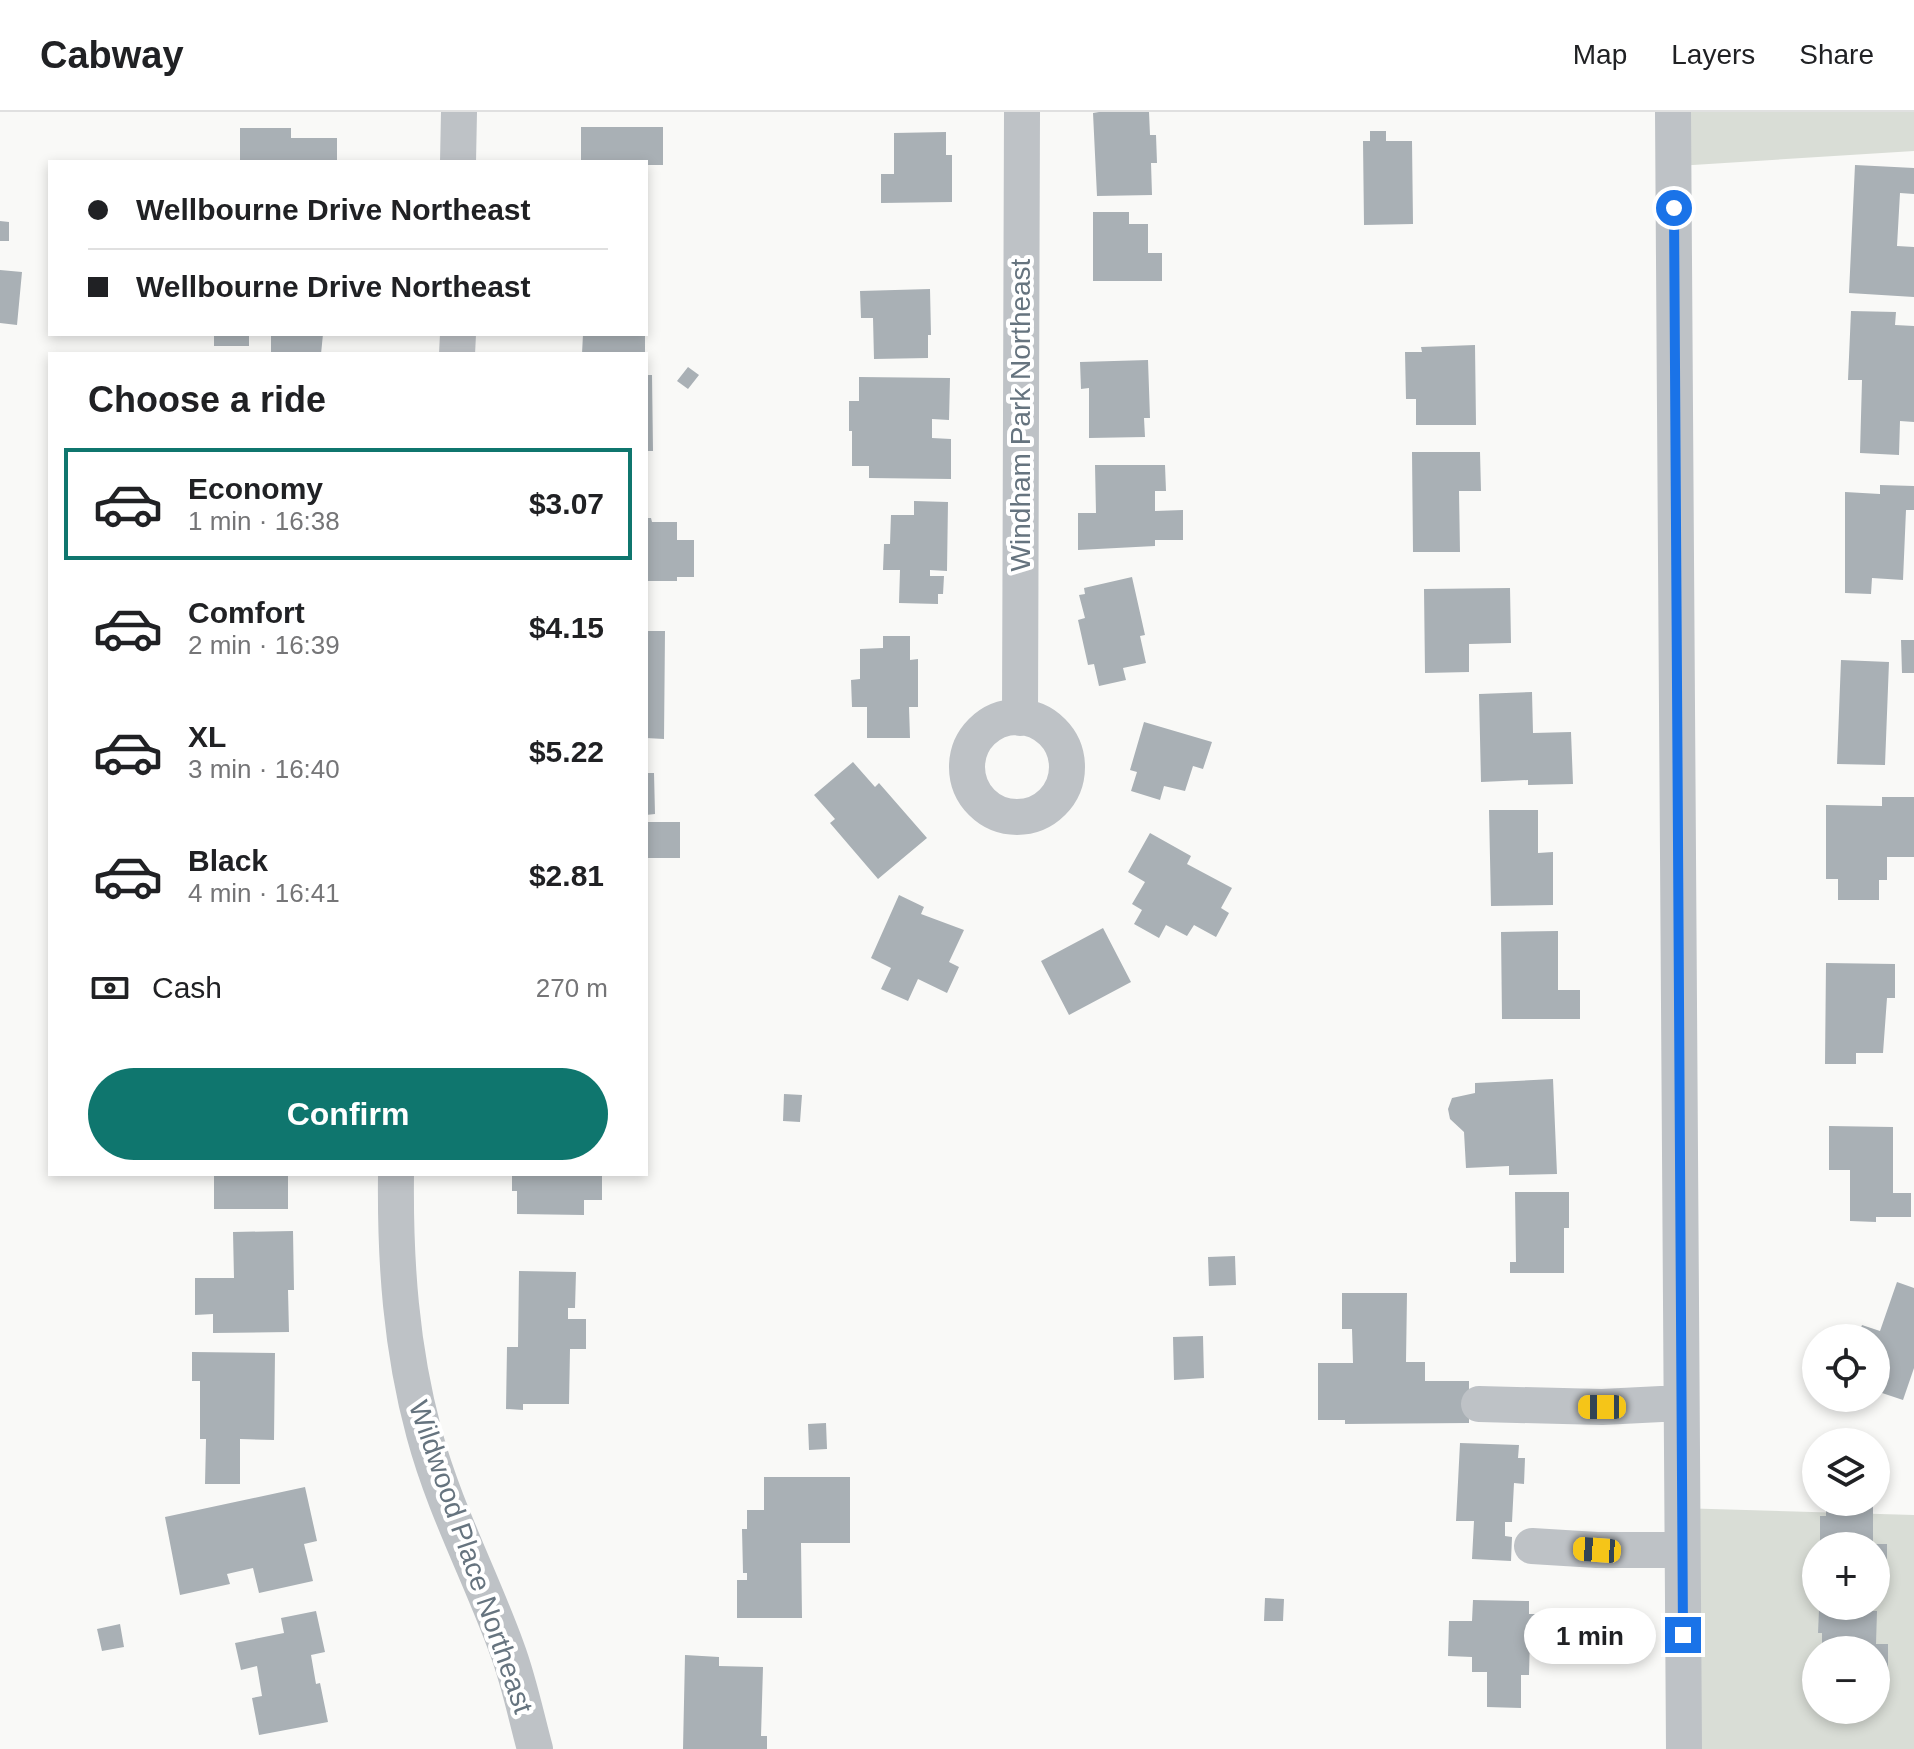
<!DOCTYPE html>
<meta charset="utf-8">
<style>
:root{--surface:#fff;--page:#f2f2f2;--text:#202124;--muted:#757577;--line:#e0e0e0;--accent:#0f766e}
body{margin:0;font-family:Helvetica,sans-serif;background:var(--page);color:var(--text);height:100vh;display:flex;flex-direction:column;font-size:30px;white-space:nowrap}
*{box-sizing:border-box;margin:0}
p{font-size:26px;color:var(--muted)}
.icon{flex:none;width:44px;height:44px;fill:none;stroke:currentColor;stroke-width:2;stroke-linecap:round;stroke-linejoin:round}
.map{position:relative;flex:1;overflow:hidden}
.side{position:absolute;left:48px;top:240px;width:600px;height:824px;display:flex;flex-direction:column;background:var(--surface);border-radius:0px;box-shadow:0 4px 12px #0003}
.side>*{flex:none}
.banner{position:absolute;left:48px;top:48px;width:600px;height:176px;border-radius:0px;box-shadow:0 4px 12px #0003;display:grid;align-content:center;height:176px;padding:0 40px;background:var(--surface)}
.buttons{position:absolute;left:1802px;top:1212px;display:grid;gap:16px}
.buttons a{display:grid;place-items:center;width:88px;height:88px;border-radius:50%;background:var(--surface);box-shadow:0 4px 12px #0003;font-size:40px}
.end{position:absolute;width:36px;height:36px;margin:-18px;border:10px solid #1a73e8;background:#fff;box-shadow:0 0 0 4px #fff}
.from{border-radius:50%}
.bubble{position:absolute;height:56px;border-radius:28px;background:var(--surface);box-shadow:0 4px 12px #0003;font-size:26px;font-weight:800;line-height:56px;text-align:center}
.car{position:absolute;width:24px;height:48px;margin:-24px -12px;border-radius:10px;box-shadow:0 0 6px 2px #0007;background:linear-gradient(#f5c518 24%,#345 0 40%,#f5c518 0 76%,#345 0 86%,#f5c518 0)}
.banner b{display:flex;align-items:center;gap:28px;height:76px;font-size:30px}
.banner b+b{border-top:2px solid var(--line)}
.banner i{width:20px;height:20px;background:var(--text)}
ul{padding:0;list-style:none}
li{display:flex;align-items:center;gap:24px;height:112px;margin:0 16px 12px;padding:0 24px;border:4px solid transparent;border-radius:0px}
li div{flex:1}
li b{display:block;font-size:30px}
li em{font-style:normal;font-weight:800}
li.active{border-color:var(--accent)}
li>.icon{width:72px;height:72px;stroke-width:1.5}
h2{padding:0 40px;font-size:36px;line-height:96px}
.pay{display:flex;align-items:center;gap:20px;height:88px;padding:0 40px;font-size:30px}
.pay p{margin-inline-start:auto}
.cta{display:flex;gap:16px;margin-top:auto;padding:16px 40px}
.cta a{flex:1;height:92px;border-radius:48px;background:var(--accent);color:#fff;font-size:32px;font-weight:800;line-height:92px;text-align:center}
header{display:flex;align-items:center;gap:48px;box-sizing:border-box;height:112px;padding:0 40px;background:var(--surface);border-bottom:2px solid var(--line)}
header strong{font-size:38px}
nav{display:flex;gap:44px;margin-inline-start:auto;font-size:28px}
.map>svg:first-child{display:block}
.green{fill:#d9ddd6;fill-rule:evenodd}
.building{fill:#a9b0b5}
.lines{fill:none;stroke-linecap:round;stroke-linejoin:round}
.minor{stroke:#bec2c6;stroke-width:36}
.route{stroke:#1a73e8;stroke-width:10}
.labels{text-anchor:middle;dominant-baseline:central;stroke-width:8;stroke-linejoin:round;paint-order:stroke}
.street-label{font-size:28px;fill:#66747f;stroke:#fff}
</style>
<header>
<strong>Cabway</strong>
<nav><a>Map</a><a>Layers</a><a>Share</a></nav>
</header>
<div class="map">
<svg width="1914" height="1637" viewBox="0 0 1914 1637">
<rect width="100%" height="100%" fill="#f9f9f7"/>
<path class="green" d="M1676,0H1914V39L1677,54Z
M1677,1396L1914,1403V1637H1678ZM1816,1434H1876V1494H1816ZM1816,1538H1876V1598H1816Z"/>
<path class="building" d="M1099,0H1149L1150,23H1156L1157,51H1151L1152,83L1097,84L1093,1Z
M581,15H663V53H646V50H581Z
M240,16H291V26H337V50H240Z
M1370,19H1386V29H1412L1413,112L1364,113L1363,29H1370Z
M946,20V43H952V90L881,91V62H894V21Z
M1855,53L1914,56V82L1900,81L1897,134L1914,135V185L1849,181Z
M1093,100H1129V112H1148V141H1162V169H1093Z
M0,109L9,110V129H0Z
M0,158L22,160L17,213L0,211Z
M930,177L931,223H928V246L874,247L873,206H861L860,179Z
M1851,199L1896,200L1895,213L1914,214V310L1900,309L1899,343L1860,341L1862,268H1848Z
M214,222H249V234H214Z
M271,222H323L321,242H271Z
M583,222H645V242H582Z
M1475,233L1476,313H1416V287H1406L1405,240H1422L1421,235Z
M1148,248L1150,306H1144L1145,325L1089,326V276L1081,277L1080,250Z
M688,255L699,263L688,277L677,269Z
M646,263H652L653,339H646Z
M859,265L950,266L949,308L932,307V326L951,327V367L869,366V354H852V319H849V289H859Z
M1412,340H1480L1481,379H1459L1460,440H1413Z
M1095,353H1165L1166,379H1155V399L1183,398V428H1155V434L1078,438V401H1096Z
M1880,373L1914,374V398H1906L1903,468L1872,466L1871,482L1845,481V380L1880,382Z
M914,389L948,390L947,459L930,458V464H944L943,482H938V492L899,491L900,458H883L884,432H890L891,403H914Z
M646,406H651L652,410H677V428H694V465H677V469H646Z
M1132,465L1145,523L1140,524L1146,551L1123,556L1126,568L1099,574L1094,552L1088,553L1078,508L1085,506L1079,483L1085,482L1084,476Z
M1510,476L1511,531L1469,532V560L1425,561L1424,477Z
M646,519H665L664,627L646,626Z
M883,524H910V548L918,547V595H909L910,626H867V595H852L851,568L860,567V537L883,536Z
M1901,528H1914V561H1902Z
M1841,548L1889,550L1885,653L1837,652Z
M1532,580L1533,621L1571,620L1573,672L1528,673V668L1481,670L1479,582Z
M1144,610L1212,630L1203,657L1193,654L1185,679L1164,674L1160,688L1131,679L1137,660L1130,658Z
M853,650L875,675L879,671L927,726L878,767L830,711L835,707L814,683Z
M646,661H654L655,702L646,703Z
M1882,685H1914V745H1887V768H1879V788H1838V767H1826V693L1882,694Z
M1489,698H1538V741L1553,740V793L1491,794Z
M646,710H680V746H646Z
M1150,721L1191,744L1187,752L1232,776L1221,796L1229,801L1216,825L1194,813L1187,824L1166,813L1159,826L1134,812L1142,798L1132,792L1145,770L1128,760Z
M899,783L924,795L921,802L964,818L949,850L959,855L947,881L918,867L908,889L881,877L891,856L871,846Z
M1103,816L1131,870L1069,903L1041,849Z
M1558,819V878H1580V907H1502L1501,820Z
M1826,851L1895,852V886H1887L1883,941H1856V952H1825Z
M1553,967L1557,1062L1509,1063V1054L1466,1056L1464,1020L1450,1007L1448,997L1452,986L1475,981V971Z
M784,982L802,983L800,1010L783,1009Z
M1829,1014L1893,1015V1081H1911V1105H1876V1110L1850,1109V1058H1829Z
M214,1062H288V1097H214Z
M512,1062H602V1088H584V1103L517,1102V1079H512Z
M1515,1080H1569V1116H1564V1161H1510V1150H1516Z
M293,1119L294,1178H288L289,1220L213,1221V1202L195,1203V1166H234L233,1120Z
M1235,1144L1236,1173L1209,1174L1208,1145Z
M519,1159L576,1160L575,1196H568V1207H586V1237H570L569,1292H523V1298L506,1297L507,1235H518Z
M1897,1170L1914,1176V1256L1903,1288L1876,1279V1226H1857L1862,1213L1880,1219Z
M1342,1181H1407L1406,1250H1425V1269H1469V1311L1345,1312V1308H1318V1251H1353L1352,1217H1342Z
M1203,1224L1204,1266L1174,1268L1173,1225Z
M192,1240L275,1241L274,1328L240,1327V1372H205L206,1327H200V1269H192Z
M826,1311L827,1337L809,1338L808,1312Z
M1460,1331L1519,1333L1518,1346H1525L1524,1372L1514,1371L1512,1410H1505V1424L1512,1425L1511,1449L1472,1447L1474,1409H1456Z
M764,1365H850V1431H801L802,1506H737V1468H747V1461H743L742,1417H747V1398H764Z
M305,1375L317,1429L304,1432L313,1469L259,1481L253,1456L227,1462L230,1472L180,1483L165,1405Z
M1826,1390H1873V1434H1820V1404H1826Z
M1876,1432H1887V1451H1876Z
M1265,1486L1284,1487L1283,1509H1264Z
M1473,1488L1529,1489V1502H1538L1537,1525H1530L1529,1563H1521V1596L1487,1595V1560H1472V1545L1448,1544L1449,1509H1472Z
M1819,1498L1877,1499L1876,1532H1888V1556L1876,1555V1538H1822V1521H1818Z
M316,1499L325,1540L311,1543L316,1572L320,1571L328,1610L259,1623L252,1586L262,1584L257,1554L241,1558L235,1531L284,1521L281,1506Z
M120,1512L124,1535L102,1539L97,1517Z
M685,1543L719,1545V1554L763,1555L761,1624H767V1637H683Z"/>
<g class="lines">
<path class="minor" d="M1673,0L1684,1637
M458,50L459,0
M457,242L458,222
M967 655a50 50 0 1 1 100 0a50 50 0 1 1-100 0Z
M1020,606L1022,0
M396,1062C395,1150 401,1236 424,1321C444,1396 481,1465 507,1537C519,1569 526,1604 535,1637
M1479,1292L1602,1295L1681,1291
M1532,1434L1597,1438H1682"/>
</g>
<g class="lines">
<path class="route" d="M1674,96L1683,1523"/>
</g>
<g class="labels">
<g class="street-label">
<text transform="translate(1020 303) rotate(-90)">Windham Park Northeast</text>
<text transform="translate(471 1445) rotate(71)">Wildwood Place Northeast</text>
</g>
</g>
</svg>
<div class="buttons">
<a><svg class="icon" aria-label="locate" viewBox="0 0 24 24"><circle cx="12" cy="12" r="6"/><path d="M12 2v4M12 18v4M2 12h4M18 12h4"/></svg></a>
<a><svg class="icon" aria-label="layers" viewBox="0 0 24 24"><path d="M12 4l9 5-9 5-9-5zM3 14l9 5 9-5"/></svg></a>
<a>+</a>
<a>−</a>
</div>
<i class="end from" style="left:1674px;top:96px"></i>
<i class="end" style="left:1683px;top:1523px"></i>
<div class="bubble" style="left:1524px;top:1496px;width:132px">1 min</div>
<i class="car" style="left:1602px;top:1295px;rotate:270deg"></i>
<i class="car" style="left:1597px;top:1438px;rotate:274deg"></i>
<div class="banner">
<b><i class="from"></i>Wellbourne Drive Northeast</b>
<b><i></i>Wellbourne Drive Northeast</b>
</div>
<section class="side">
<h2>Choose a ride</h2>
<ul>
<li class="active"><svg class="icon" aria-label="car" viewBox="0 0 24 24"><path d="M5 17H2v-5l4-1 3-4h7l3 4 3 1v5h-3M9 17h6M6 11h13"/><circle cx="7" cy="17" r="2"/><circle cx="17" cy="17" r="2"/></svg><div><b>Economy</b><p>1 min · 16:38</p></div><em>$3.07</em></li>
<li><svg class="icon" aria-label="car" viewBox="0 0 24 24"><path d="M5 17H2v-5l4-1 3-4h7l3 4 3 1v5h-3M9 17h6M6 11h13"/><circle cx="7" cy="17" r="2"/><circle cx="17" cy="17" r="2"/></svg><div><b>Comfort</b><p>2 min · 16:39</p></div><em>$4.15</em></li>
<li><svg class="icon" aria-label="car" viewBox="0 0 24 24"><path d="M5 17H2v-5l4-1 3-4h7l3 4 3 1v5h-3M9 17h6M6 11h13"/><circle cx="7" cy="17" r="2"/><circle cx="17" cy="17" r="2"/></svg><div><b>XL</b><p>3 min · 16:40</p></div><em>$5.22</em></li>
<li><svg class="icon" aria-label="car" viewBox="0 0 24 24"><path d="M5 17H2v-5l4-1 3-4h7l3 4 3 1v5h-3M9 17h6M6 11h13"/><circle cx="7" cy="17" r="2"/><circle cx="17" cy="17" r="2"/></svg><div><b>Black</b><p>4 min · 16:41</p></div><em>$2.81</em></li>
</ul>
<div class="pay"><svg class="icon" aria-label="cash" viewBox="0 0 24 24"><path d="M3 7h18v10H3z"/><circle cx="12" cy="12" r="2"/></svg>Cash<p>270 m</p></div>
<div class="cta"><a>Confirm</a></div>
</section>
</div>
